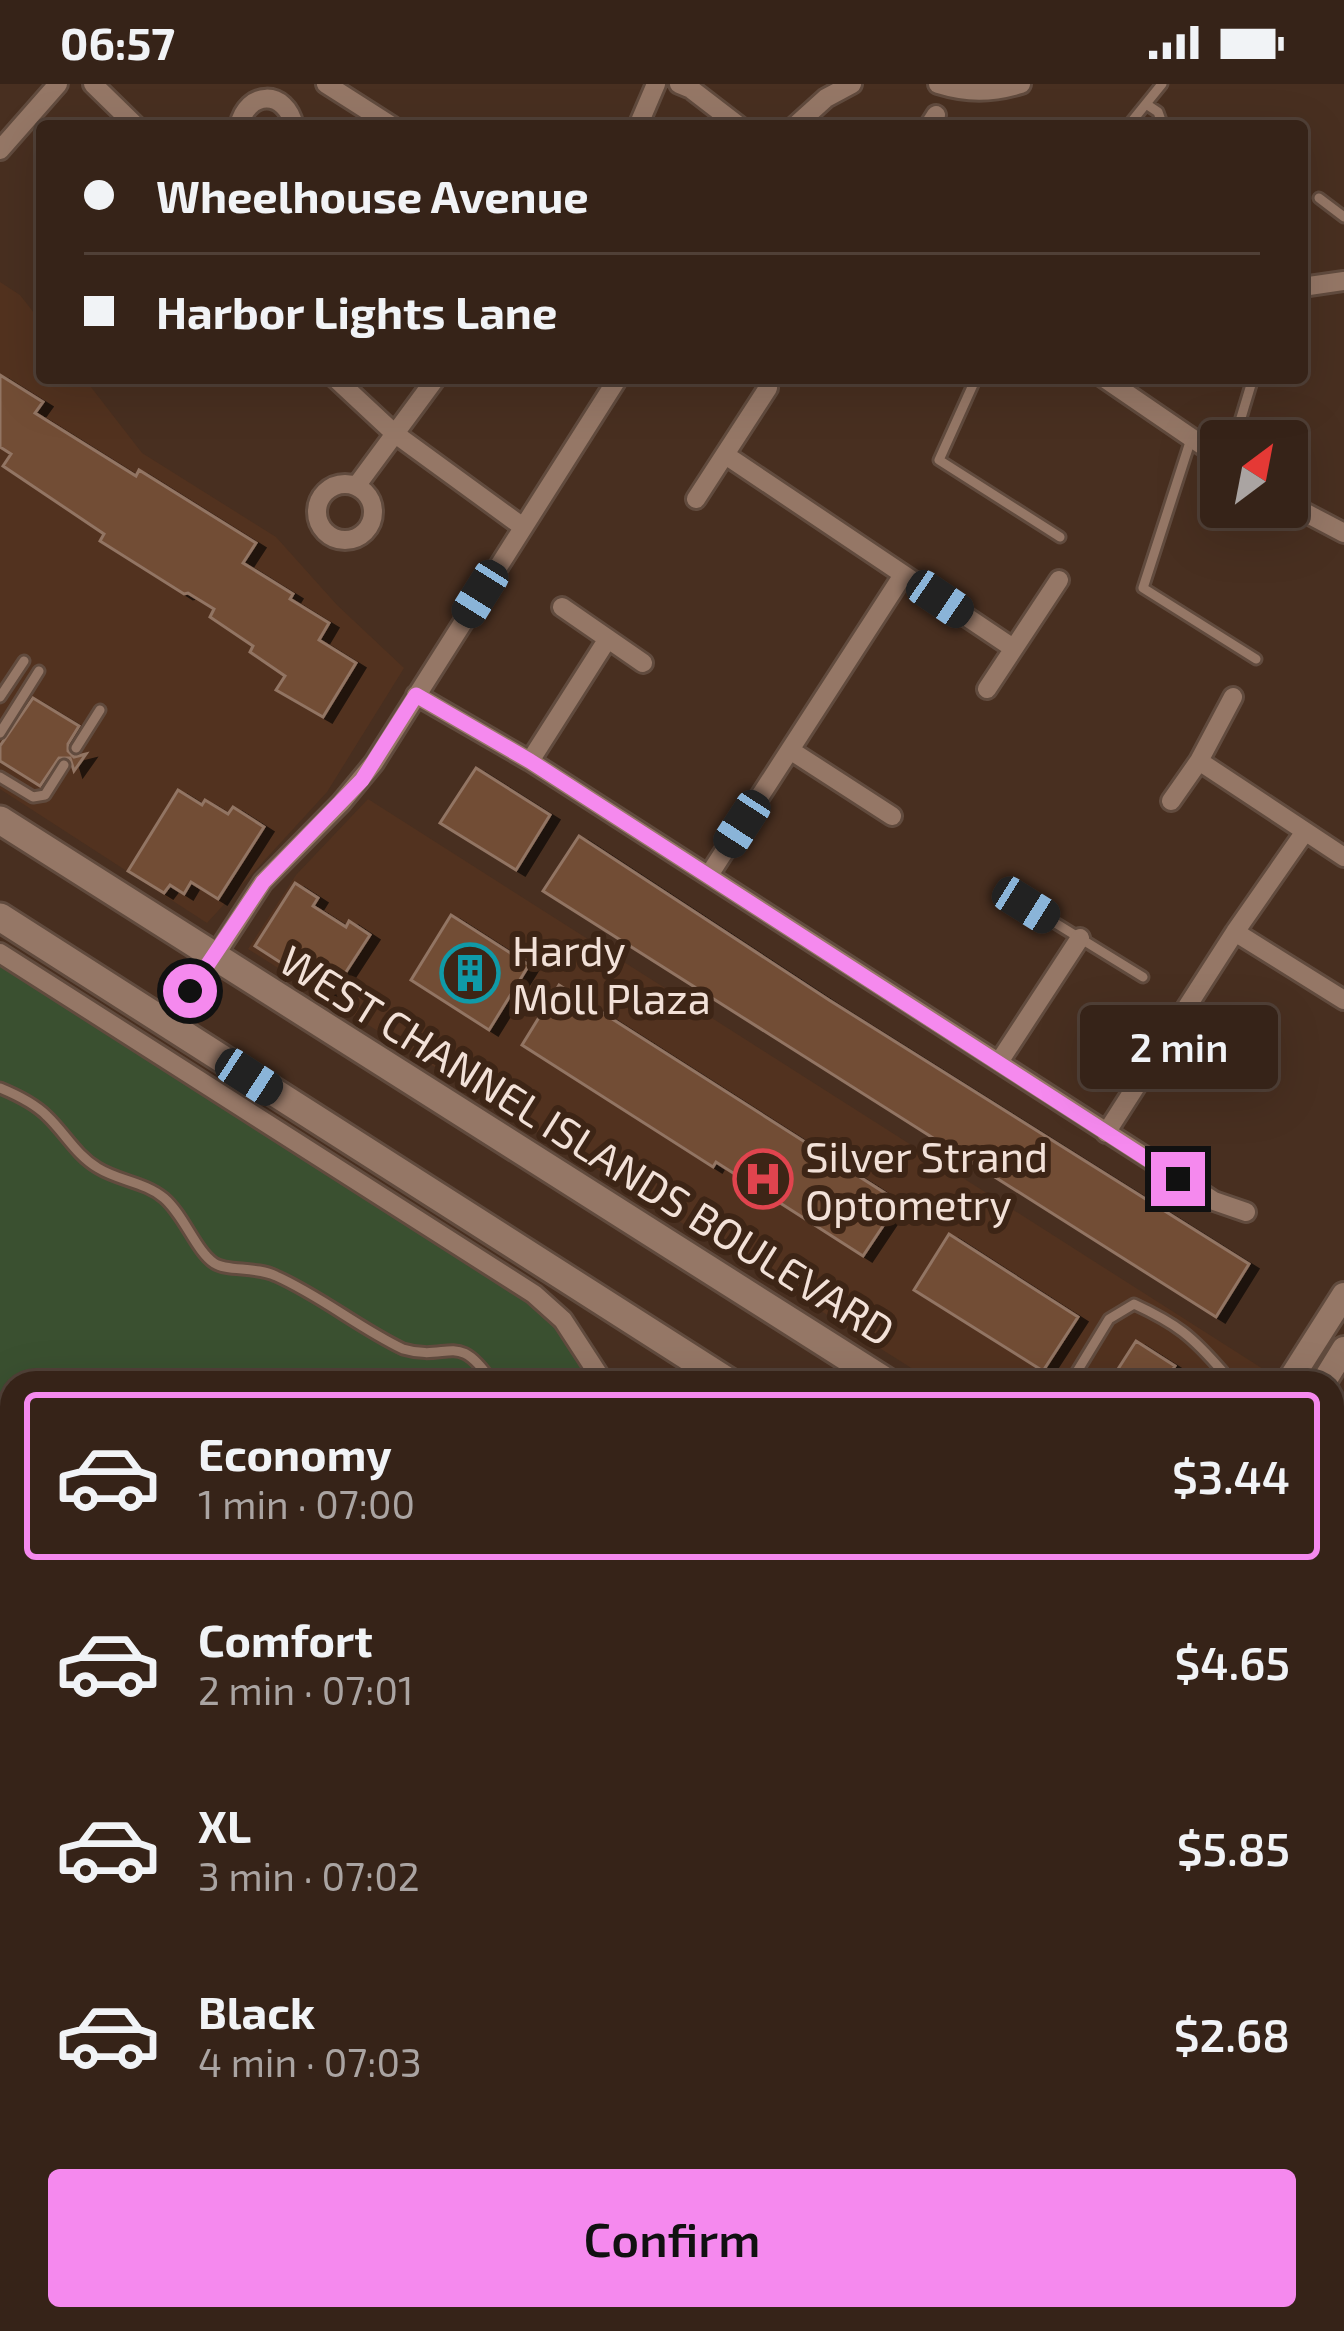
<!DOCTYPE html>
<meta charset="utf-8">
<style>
:root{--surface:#362318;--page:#412f25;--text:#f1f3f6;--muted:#aaa4a2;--line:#504037;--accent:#f589ee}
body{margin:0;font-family:"Exo 2",sans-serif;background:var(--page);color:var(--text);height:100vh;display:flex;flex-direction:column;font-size:45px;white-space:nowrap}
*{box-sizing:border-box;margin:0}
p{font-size:39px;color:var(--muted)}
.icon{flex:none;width:66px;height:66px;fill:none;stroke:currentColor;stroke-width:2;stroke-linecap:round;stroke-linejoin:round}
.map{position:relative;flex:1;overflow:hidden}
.panel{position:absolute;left:0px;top:1287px;width:1344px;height:960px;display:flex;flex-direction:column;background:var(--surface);border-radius:36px 36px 0 0;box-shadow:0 12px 48px #0002,0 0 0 3px var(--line)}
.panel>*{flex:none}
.top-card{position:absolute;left:36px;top:36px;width:1272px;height:264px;border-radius:12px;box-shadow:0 12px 48px #0002,0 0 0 3px var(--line);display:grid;align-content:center;height:264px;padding:0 48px;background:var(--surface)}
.needle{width:78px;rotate:32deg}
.controls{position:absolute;left:1200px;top:336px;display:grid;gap:24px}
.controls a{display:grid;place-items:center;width:108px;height:108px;border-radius:12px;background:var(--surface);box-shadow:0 12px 48px #0002,0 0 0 3px var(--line);font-size:60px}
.end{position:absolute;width:54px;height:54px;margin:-27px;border:15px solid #f589ee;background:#111;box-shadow:0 0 0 6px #111}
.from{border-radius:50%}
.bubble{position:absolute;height:84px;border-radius:12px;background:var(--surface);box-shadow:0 12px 48px #0002,0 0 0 3px var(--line);font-size:39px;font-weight:600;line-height:84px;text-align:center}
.car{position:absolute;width:36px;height:72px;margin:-36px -18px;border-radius:15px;box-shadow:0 0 9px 3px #0007;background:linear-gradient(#222 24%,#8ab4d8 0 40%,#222 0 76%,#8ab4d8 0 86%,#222 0)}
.top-card b{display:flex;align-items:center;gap:42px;height:114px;font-size:45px}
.top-card b+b{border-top:3px solid var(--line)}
.top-card i{width:30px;height:30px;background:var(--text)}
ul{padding:21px 0 0;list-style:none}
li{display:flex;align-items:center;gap:36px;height:168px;margin:0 24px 18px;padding:0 24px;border:6px solid transparent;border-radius:12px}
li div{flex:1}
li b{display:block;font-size:45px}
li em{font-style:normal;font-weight:600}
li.selected{border-color:var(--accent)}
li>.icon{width:108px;height:108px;stroke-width:1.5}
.cta{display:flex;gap:24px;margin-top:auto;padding:24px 48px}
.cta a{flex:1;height:138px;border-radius:12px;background:var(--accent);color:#111;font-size:48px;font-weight:600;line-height:138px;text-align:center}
.status{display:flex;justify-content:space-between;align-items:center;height:84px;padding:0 60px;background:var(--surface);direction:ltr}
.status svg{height:33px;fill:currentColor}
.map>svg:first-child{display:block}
.built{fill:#52321f}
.green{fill:#3a5030}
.building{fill:#724d36;stroke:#927463;stroke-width:3;filter:url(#shadow)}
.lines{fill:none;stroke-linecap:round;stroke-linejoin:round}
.service-casing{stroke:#614b3e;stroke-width:15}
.minor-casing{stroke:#614b3e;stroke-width:24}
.tertiary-casing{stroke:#614b3e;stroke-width:30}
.secondary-casing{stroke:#614b3e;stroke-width:33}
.service{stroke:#957766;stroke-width:9}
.minor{stroke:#957766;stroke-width:18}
.tertiary{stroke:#957766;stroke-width:24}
.secondary{stroke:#957766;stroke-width:27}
.rail{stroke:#d2c0b6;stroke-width:6;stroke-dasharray:18 9;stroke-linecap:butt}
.route{stroke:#f589ee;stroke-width:15}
.labels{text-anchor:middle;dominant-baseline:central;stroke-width:12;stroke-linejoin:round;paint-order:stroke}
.poi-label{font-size:42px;fill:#f2e1d8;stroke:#3d2516;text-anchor:start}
.street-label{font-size:42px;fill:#f2e1d8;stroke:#3d2516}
</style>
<div class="status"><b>06:57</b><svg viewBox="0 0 49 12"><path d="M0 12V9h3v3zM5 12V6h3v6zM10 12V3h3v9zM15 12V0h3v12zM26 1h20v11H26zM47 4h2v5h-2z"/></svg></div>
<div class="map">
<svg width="1344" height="2247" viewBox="0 0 1344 2247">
<defs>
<filter id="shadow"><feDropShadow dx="9" dy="5" stdDeviation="0" flood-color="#0009"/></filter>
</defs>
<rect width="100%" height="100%" fill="#482f20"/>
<path class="built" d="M0,198L20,211L42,239V294H84L142,369L276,453L337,521L404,584L327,708L207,839L0,705Z
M368,715L1271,1290L1265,1299H935L248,865L296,791Z
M1344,1370V1559L1332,1552V1389Z"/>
<path class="green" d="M0,878L530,1216L552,1236L586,1284L583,1299H12V1408L0,1400Z
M1332,1749L1344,1750V2247H1244L1226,2235H1332Z
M12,2204V2235H416L407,2247H0V2223Z"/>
<path class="building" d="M0,291L43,318L35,329L136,392L139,386L256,459L243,479L293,510L290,515L329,539L319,556L356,579L323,633L276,606L285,592L250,568L253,562L210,533L214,525L188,509L184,510L100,457L104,450L3,382L11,370L0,363Z
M33,614L79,642L68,660V667L74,673L86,670L74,687L70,674H59L40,702L0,677V662Z
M476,684L550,731L516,786L440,739Z
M178,706L202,721L205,716L228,730L233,723L264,743L218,815L191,798L184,810L170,801L164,809L128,787Z
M579,752L829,916L1249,1180L1216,1233L543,807Z
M295,799L318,814L313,822L346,843L349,837L370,851L331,911L255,862Z
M451,831L529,881L489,946L411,896Z
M559,901L899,1118L863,1172L716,1078L713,1083L522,961Z
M949,1150L1078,1233L1043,1287L914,1206Z
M1136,1257L1175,1282L1164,1299H1109Z"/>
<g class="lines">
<g class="service-casing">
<path id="service" d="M1146,20L1158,28L1163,42
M1128,42L1162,0
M1319,114L1344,133
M976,294L939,376L1060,453
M1191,355L1143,504L1256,575
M1234,357L1253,294
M0,613L24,577
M0,649L39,587
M76,664L100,626
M0,693L33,713L45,711L64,681
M1026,821L1143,893
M0,1004C17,1011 34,1019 47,1032C65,1049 76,1071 98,1084C119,1097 145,1098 164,1114C184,1131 196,1167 214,1179C227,1188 256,1182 276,1192C321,1212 359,1244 403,1265C450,1279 456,1244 493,1299
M1070,1299L1109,1235L1134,1220C1177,1240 1192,1252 1223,1288
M0,1370L12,1378
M1344,1512L1339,1519L1344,1522
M1332,1847L1344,1857
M1332,1938L1344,1951
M603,2235L622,2247
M1184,2235L1203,2247
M29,2247L41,2235
M170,2247L181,2235
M659,2247L669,2235
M1078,2247L1085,2235
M1148,2247L1155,2235"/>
</g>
<g class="minor-casing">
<path id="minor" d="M93,0L136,42
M326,0L392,42
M679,0L691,5L739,42
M938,0C967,9 991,9 1021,0
M239,42C247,6 286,5 294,42
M638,42L656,0
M795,42L826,14L852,0
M929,42L936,31
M0,66L58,0
M1302,203L1344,197
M335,294L394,349L523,443
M1104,294L1221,374
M727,372L1013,564
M317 428a28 28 0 1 1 56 0a28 28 0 1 1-56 0Z
M357,401L436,294
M696,415L768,304
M1287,419L1344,449
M562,523L643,579
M987,605L1059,496
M416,611L530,677L1214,1117L1246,1128
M790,666L892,732
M530,677L607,556
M1199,677L1344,773
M1171,717L1199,677L1233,613
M709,791L903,491
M1235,848L1344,916
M0,869L534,1210L563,1236L604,1299
M169,942L263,798L341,719L374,679L618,294
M999,978L1080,854
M1106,1049L1235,848L1304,749
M0,1414L12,1422
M1332,1739L1344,1742
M0,2031L12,2013
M726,2247L734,2235"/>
</g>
<g class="tertiary-casing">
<path id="tertiary" d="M1288,1299L1344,1211
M1323,1299L1344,1265"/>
</g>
<g class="secondary-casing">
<path id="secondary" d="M0,736L888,1299
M0,833L730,1299
M1332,1581L1344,1589
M1332,1685L1344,1693"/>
</g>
<use href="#service" class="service"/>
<use href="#minor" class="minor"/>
<use href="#tertiary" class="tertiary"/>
<use href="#secondary" class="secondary"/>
<path class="rail" d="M1332,1336L1344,1318
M786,2247L794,2235"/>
</g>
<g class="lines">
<path class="route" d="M190,907L263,798L362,696L416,611L530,677L1178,1095"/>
</g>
<defs>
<g id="building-ring" transform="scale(3)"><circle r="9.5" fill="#3d2516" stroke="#0f9aa8" stroke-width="1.5"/><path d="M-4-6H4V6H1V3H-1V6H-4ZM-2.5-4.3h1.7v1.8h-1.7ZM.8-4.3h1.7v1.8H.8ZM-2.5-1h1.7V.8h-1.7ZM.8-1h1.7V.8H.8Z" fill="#0f9aa8"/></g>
<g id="hospital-ring" transform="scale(3)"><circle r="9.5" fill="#3d2516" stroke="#e0444e" stroke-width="1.5"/><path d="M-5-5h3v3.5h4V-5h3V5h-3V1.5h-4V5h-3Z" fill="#e0444e"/></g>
</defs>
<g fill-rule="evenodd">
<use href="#building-ring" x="470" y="889"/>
<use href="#hospital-ring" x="763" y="1095"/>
</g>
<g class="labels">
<g class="poi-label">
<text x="512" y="865">Hardy<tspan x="512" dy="48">Moll Plaza</tspan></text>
<text x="805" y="1071">Silver Strand<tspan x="805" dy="48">Optometry</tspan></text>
</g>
<g class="street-label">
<text transform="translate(588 1060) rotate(32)">WEST CHANNEL ISLANDS BOULEVARD</text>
</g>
</g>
</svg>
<div class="controls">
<a><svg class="needle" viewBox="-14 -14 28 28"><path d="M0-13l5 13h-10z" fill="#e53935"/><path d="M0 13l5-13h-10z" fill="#aaa4a2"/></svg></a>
</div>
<i class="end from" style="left:190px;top:907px"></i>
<i class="end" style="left:1178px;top:1095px"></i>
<div class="bubble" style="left:1080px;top:921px;width:198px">2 min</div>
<i class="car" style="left:480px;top:510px;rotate:212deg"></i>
<i class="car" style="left:940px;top:515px;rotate:124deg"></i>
<i class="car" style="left:742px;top:740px;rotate:213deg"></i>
<i class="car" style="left:1026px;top:821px;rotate:122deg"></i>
<i class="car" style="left:249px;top:993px;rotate:123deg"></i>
<div class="top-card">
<b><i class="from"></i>Wheelhouse Avenue</b>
<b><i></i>Harbor Lights Lane</b>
</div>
<section class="panel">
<ul>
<li class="selected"><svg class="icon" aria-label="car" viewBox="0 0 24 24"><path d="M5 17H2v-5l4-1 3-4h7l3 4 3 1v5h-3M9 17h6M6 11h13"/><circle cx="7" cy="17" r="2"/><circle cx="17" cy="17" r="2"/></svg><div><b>Economy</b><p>1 min · 07:00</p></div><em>$3.44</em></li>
<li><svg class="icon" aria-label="car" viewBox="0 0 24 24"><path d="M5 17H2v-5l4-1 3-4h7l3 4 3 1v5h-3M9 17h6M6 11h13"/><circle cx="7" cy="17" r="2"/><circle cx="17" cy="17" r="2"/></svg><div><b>Comfort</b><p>2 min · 07:01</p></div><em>$4.65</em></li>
<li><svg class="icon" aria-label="car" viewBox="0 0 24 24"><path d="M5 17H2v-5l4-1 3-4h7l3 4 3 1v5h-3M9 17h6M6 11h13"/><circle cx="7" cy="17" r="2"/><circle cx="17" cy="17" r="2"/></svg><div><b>XL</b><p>3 min · 07:02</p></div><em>$5.85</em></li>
<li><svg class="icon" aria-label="car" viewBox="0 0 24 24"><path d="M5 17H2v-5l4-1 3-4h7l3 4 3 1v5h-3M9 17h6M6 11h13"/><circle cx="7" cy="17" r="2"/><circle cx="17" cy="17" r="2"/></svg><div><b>Black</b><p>4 min · 07:03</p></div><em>$2.68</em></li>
</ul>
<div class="cta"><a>Confirm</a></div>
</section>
</div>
